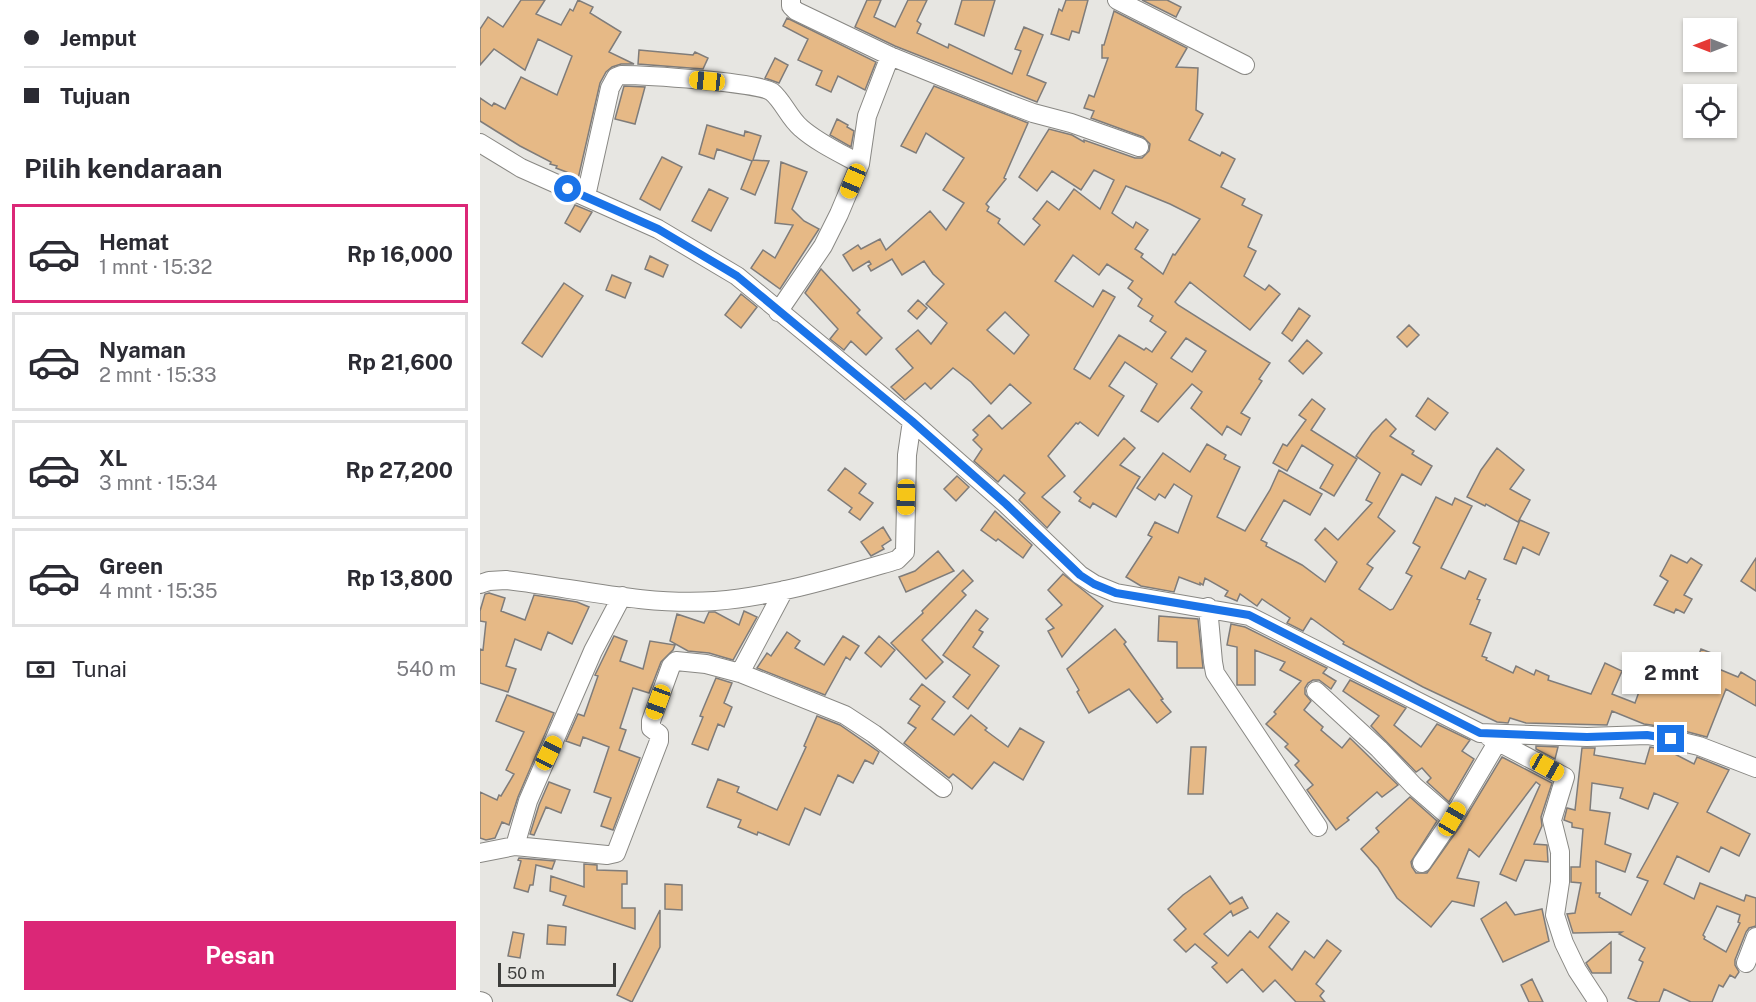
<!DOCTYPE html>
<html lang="id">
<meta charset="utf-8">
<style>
:root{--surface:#fff;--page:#f2f2f3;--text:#2b2b33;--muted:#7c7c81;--line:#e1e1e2;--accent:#db2777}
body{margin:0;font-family:"Public Sans",sans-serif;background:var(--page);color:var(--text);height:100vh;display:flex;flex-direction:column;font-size:22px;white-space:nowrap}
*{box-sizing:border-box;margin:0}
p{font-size:20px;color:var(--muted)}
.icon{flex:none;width:33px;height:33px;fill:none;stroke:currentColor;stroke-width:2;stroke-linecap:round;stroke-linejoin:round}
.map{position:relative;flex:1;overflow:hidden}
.panel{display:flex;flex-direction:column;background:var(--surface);width:480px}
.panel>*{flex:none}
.top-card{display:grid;align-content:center;height:132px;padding:0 24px;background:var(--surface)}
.needle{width:39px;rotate:270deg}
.buttons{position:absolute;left:1203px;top:18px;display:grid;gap:12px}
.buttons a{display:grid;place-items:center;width:54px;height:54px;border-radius:0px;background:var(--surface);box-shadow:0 2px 4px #0004;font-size:30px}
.scale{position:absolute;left:18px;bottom:15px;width:118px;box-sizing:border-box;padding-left:6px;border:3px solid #3d3d3b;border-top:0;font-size:16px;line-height:21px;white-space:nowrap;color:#3d3d3b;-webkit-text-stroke:4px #e7e6e2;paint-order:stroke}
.end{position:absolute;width:27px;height:27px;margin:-14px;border:8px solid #1a73e8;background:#fff;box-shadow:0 0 0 3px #fff}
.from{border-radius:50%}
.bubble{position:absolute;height:42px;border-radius:0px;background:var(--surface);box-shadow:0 2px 4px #0004;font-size:20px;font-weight:700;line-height:42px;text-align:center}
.car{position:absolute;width:18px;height:36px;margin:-18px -9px;border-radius:8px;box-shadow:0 0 4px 2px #0007;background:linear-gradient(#f5c518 24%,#345 0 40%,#f5c518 0 76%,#345 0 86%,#f5c518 0)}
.top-card b{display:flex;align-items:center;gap:21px;height:57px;font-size:22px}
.top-card b+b{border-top:2px solid var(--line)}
.top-card i{width:15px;height:15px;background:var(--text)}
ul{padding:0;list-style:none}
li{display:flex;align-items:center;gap:18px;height:99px;margin:0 12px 9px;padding:0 12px;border:3px solid var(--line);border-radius:0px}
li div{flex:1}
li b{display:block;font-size:22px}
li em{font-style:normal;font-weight:700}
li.active{border-color:var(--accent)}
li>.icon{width:54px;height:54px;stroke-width:1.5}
h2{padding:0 24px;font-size:27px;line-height:72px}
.pay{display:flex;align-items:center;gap:15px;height:66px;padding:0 24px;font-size:22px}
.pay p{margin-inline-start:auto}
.button{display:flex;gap:12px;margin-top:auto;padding:12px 24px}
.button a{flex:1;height:69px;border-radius:0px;background:var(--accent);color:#fff;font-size:24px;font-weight:700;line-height:69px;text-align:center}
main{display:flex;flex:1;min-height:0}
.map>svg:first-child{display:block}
.building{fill:#e6b986;stroke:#7f7c7a;stroke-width:1.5;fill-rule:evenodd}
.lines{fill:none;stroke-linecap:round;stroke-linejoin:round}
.minor-casing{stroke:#898884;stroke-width:20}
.minor{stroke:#fff;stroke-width:18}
.route{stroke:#1a73e8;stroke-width:8}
</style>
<main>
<section class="panel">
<div class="top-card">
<b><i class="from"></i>Jemput</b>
<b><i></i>Tujuan</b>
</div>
<h2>Pilih kendaraan</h2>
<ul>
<li class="active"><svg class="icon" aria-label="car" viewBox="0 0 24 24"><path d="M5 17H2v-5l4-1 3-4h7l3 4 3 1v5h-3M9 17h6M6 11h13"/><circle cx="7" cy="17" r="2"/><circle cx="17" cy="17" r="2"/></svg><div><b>Hemat</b><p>1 mnt · 15:32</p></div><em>Rp 16,000</em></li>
<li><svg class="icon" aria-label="car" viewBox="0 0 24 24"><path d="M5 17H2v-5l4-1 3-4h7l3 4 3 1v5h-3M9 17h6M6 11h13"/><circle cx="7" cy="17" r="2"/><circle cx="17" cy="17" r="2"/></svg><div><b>Nyaman</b><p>2 mnt · 15:33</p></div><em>Rp 21,600</em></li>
<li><svg class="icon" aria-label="car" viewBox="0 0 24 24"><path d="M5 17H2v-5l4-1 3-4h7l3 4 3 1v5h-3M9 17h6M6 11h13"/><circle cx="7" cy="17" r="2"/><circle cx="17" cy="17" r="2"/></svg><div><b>XL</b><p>3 mnt · 15:34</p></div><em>Rp 27,200</em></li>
<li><svg class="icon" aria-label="car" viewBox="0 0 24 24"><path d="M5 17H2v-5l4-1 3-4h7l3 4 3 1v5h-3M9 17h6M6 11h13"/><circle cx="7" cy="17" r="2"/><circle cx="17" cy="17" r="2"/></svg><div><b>Green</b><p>4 mnt · 15:35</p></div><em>Rp 13,800</em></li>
</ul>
<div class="pay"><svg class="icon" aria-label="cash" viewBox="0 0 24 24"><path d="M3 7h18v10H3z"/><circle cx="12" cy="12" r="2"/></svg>Tunai<p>540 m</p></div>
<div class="button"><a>Pesan</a></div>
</section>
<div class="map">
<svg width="1276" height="1002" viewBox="0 0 1276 1002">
<rect width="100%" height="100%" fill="#e7e6e2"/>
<path class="building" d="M41,0H65L56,14L81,25L90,9L93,11L98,0L113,7L110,13L141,32L129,52L154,64H141L132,67L126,72L120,83L98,179L88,176L89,173L76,168L77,166L70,164L71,162L40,146L0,121V98L12,106L14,103L25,109L41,77L77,95L92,56L58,39L45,70L14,49L0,65V29L8,17L23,27Z
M387,0H401L394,17L415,27L428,0H447L437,21L441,24L437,33L468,48L469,44L532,74L541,51L535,49L544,27L563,35L547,75L566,83L557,102L415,46L375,27Z
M482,0H515L504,36L475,24Z
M586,0H608L599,33L592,31L589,40L571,34L579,9L582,11Z
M662,0H687L701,7L696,17Z
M634,11L707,48L696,67L718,68L716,110L723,114L709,140L740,156L742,152L755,159L741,187L765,199L762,205L782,215L768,247L776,251L764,276L785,290L789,285L800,294L770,330L710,282L695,302L698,305L790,363L779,379L782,381L761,413L770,418L761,435L747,426L742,435L711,408L722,392L712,384L678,422L661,411L677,384L645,362L629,386L644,396L618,436L600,422L598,424L596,423L568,456L585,476L562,497L580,512L567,528L539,500L545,493L524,475L518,482L494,461L502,449L493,440L498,435L493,430L509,415L522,429L551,403L530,384L511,404L491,382L473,368L451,389L445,383L425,400L411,387L433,368L416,349L438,330L451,344L467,323L446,304L464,284L453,274L444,261L422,275L412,259L391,271L388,266L391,264L389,261L373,271L363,255L378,245L381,249L400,239L406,250L450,211L466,230L484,203L463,190L484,158L446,133L436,153L421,146L454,86L548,123L524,178L526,179L506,204L509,207L507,211L520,219L518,223L544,245L560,225L553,219L567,201L579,210L594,189L620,209L634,180L614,170L601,190L572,171L557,191L539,177L569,129L592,135L604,142V140L655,158H662L669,151L670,144L663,137L611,118L614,111L604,108L609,95L614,97L628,58H622V45H624ZM646,186L690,204L720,219L695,255L693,254L683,274L661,257L663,254L655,249L668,230L656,222L653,228L632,213ZM593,255L619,275L627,264L653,281L648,288L662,299L658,306L673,316L670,321L686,332L672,352L666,348L664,350L639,335L610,379L594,369L635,297L623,290L613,307L575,281ZM525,312L549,335L534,354L507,330ZM706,338L726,351L712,372L691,358Z
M307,18L396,62L385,90L358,76L351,92L336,85L342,71L318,60L328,39L303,26Z
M159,50L213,55L215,52L228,58L223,69L158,64Z
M295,58L308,65L299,83L285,78Z
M144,86L165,87L155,124L135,119Z
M357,119L368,125L367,127L374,131L371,147L350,135Z
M227,125L264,136L265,131L281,136L273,160L289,161L275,195L261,189L272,161L237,149L234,159L219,154Z
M182,157L202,167L180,210L160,199Z
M301,162L327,172L312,209L324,221L339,229L300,289L271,268L283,250L295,258L313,225L295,223Z
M229,189L248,198L231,231L212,221Z
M95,205L112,212L100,232L85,223Z
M170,256L188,265L183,277L165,269Z
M341,269L380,310L377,313L402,338L386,355L371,341L364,350L350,339L358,329L325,293Z
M132,275L151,283L145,298L126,290Z
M84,283L103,296L62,357L42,343Z
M261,294L277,307L261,328L245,315Z
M438,300L447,308L437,319L428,311Z
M819,308L830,316L812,341L802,333Z
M929,325L939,335L927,347L917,337Z
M827,340L842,353L823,374L809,361Z
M948,398L968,413L955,430L936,416Z
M832,399L845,409L831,430L877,459L854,496L840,488L853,465L822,445L807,471L793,463L803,444L807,446L826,420L819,415Z
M906,419L916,429L910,436L934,451L932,454L952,466L941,485L922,474L898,517L915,531L887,564L893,568L879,589L910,610L913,609L932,576L926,573L940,547L933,543L956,497L972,505L975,498L992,506L961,568L985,579L989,571L1006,579L997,599L1000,600L990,624L1011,633L1002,656L1007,658L1006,660L1033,673L1036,666L1054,675L1056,670L1069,676L1068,680L1111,694L1125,663L1142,671L1132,694L1155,703L1161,686L1165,688L1180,656L1192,662L1194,657L1215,665L1221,649L1239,656L1234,667L1258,677L1261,672L1276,681V706L1246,689L1227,737L1193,728L1164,724L1132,711L1127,725L1046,723L1030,718L1028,723L1017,722L943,687L863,644L864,642L831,618L823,631L807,623L810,618L782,599L777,606L760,594L757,601L745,596L748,591L725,578L723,585L720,583V585L699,577L694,592L661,586L646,577L672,537L668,535L675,522L698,533L712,496L694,484L685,498L679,494L675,500L657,488L683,453L710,472L727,444L746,455L744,459L760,467L737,517L765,531L790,490L799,470L842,494L830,515L804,500L781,540L787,543L786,546L822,565L845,582L857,562L835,540L845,528L858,540L892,503L886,500L900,473L876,456L892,433Z
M644,438L655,448L640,465L660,477L636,517L613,503L610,508L599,501L601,498L594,492Z
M1017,448L1044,470L1030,489L1050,500L1038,522L1006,504L1005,506L987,497L1001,470Z
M365,468L386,484L379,493L393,503L380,520L369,512L372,508L348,490Z
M477,476L489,487L476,501L464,489Z
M515,511L552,545L543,558L518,539L516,541L501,530Z
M1040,520L1069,533L1059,555L1043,547L1036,564L1024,559Z
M403,527L411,540L402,546L404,549L391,556L381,542Z
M458,551L474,571L426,592L419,577L435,571Z
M1191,555L1207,563L1211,558L1222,565L1204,595L1212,599L1204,613L1196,609L1194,613L1174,605L1188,581L1180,576Z
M1276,558V591L1261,581Z
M483,570L493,581L482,591L486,595L442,640L463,662L446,679L411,643L443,613L442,611Z
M583,574L623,606L582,657L568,631L574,628L566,619L582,605L568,590Z
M9,593L25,598L21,611L45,620L54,595L97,602L109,607L92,644L68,632L61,650L35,639L26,666L36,669L28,692L0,683V649L3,650L6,622L0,621V611L5,594Z
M496,610L508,619L499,630L503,632L493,647L519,666L488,709L473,697L490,675L463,655Z
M264,611L277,617L253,660L229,653L208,651L190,641L197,614L224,623L229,612H235L259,625Z
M679,616L718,619L723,668H697V642L678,641Z
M751,624L765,627L847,668L843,673L856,681L851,689L839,680H833L828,683L825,688V694L831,701L824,710L843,727L841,730L862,748L870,738L918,785L902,797L897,792L867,818L869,820L856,830L827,790L833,785L815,765L819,761L805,747L808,744L786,724L796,714L794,712L821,681L800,670L805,662L775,650V685H757V647L747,645Z
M635,629L646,642L644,644L683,699L681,700L691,712L677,723L649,689L609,713L597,692L599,690L587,669Z
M307,632L320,641L315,648L344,665L363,636L379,646L370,660L366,657L345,695L277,668L287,653L291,656Z
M134,636L147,641L140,661L163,669L170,641L195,645L193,650L181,662L169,693L153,688L140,728L146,730L139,750L160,758L133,830L121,826L131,798L114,792L129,747L103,737L100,746L86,741L98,714L104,716L118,676L115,675Z
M399,636L415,650L401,667L385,653Z
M236,678L252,683L244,703L252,707L244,727L238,724L228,750L212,744L223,717L220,716Z
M870,680L926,708L914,725L941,747L957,724L990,740L982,751L994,759L969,802L947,782L951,778L942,768L936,772L891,726L899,716L863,691Z
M442,684L465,702L452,719L474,735L491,715L507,728L505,730L528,747L540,728L564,742L543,780L514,762L492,789L473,774L469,778L424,743L436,728L428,723L440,706L430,699Z
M27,695L74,713L38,797L29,825L22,822L15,838L6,840L0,838V792L17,800L19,795L21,796L34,774L26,770L44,732L16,721Z
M337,716L360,725L399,752L393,764L385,760L373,783L358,775L340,815L325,808L309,845L278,832L277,835L258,827L261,820L227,807L238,779L259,787L257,792L297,810L326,747L324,746Z
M1056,746L1078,747L1075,759L1056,749Z
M711,747H726L723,794H708Z
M1170,747L1187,750L1214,764L1217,757L1249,770L1227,812L1270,834L1259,856L1241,847L1229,872L1197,856L1184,884L1214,899L1220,883L1264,901L1266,895L1276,898V926L1269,928L1266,932L1255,960V965L1259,972L1255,978L1250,975L1243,987L1239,985L1232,1002H1211L1184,989L1179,1002H1158L1148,998L1163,962L1159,960L1165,948L1139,934L1142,932L1093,933L1087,914L1095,913L1101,883L1091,882V867H1100L1103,829L1092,827V823L1084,820L1087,808L1095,810L1102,748H1115L1114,755L1165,764ZM1112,783L1143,788L1140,798L1168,809L1174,793L1198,803L1157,877L1168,881L1151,915L1119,897L1120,893H1116V861L1145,872L1151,854L1125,844L1130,813L1110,810ZM1237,906L1260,915L1258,922L1260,923L1246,952L1224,939L1225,937L1223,935Z
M1022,757L1072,783L1061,817L1062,826L1054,844L1067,845L1068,862L1045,860L1036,881L1020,874L1060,785L1056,782L999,857L989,849L977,878L999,882L994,906L972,901L951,927L917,898L898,868L881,849L899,832L896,828L930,797L957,821L931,862L932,867L936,873H947L981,825Z
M69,782L90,790L81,813L66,807L54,835L50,834L59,805Z
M39,858L75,861L72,869L56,865L53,885H50L48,892L34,888L41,861L38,860Z
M104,864L117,865V870L147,871V884H142V908H155V929L83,905L86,896L70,891L71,876L104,887Z
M730,876L750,904L762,897L768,908L753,916L751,911L724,934L748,956L770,931L778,938L797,913L809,922L789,947L812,970L825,951L834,958L847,940L861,951L836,984L844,991L840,996L845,1002H816L795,980L783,992L762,969L747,983L732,967L737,963L715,944L706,952L694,940L706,929L688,909L703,895Z
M185,884L202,885V910L185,909Z
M1026,902L1035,915L1062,909L1069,941L1023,962L1001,919Z
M180,910V947L152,1002L137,995Z
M68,925L86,927L85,945L67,944Z
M33,932L44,934L40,958L28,956Z
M1131,942V973H1112L1106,963Z
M1052,979L1063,1002H1049L1041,985Z"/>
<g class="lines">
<g class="minor-casing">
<path id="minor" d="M311,0V6L316,11L410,56L529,104L553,113L591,123L659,147
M637,0L765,65
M0,143L41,168L178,229L257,276L432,421L526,504L600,575L614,584L636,593L769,616L1000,733L1107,737L1167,735L1190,739L1219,746L1276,768
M106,196L130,88L136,77L141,75C163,75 279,82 292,92C303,101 309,118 321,128C338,143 360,153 380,164
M298,312L343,246L359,214L380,164L387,116L410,56
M0,584L9,581L26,580C95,588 165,606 235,601C297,596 358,577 417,560L425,552L427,455L432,421
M728,607L733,662L735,673L838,827
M260,673L304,590
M836,691L899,749L934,786L972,819
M1009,737L1085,777L1072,820L1080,852V882L1075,915L1084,943L1097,970L1118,1002
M35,846L127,855L136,853L179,741V734L171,728V721L191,666L196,661L226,664L260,673L365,715L394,734L463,788
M0,853L35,846L48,801L113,651L142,596
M942,863L972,819L1018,741
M1266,963L1276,937
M0,1001L3,1002"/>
</g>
<use href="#minor" class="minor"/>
</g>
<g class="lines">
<path class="route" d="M88,189L178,229L257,276L432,421L526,504L600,575L614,584L636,593L769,615L1000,733L1107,737L1167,735L1191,739"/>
</g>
</svg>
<div class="buttons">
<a><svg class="needle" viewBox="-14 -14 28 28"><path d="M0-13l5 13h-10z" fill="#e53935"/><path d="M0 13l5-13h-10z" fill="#7c7c81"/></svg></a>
<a><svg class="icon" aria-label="locate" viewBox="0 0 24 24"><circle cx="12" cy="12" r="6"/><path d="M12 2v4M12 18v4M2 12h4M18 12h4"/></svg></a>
</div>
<div class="scale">50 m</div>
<i class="end from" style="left:88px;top:189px"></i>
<i class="end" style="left:1191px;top:739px"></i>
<div class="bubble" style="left:1142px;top:652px;width:99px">2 mnt</div>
<i class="car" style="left:227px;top:81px;rotate:276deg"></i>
<i class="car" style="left:373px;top:181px;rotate:203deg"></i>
<i class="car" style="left:426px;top:497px;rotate:181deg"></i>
<i class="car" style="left:178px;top:702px;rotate:200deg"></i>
<i class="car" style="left:69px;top:753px;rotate:27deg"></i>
<i class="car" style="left:1067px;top:767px;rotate:119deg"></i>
<i class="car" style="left:972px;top:819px;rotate:30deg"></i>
</div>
</main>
